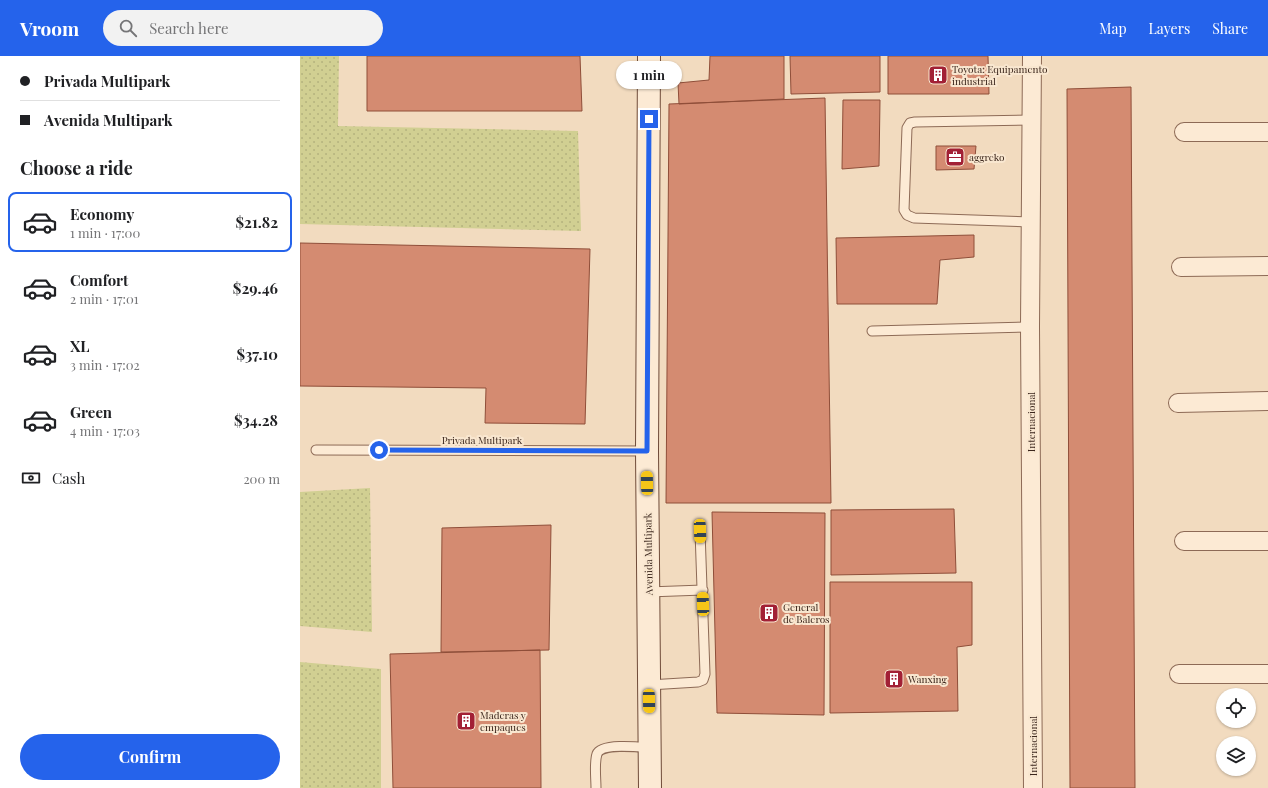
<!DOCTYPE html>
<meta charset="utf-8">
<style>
:root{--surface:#fff;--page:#f2f2f2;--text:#202124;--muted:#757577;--line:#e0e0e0;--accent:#2563eb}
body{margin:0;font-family:"Playfair Display",serif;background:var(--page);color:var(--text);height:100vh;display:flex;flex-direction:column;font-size:15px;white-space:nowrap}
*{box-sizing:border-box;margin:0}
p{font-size:13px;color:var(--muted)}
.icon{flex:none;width:22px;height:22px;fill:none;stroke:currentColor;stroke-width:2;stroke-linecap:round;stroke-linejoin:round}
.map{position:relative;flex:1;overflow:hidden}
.panel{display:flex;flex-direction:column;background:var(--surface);width:300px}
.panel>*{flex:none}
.guide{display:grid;align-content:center;height:88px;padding:0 20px;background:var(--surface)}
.controls{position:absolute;left:916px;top:632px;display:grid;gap:8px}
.controls a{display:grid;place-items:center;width:40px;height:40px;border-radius:50%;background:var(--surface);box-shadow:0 1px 3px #0004;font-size:20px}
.end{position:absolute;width:18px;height:18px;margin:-9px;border:5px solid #2563eb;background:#fff;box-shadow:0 0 0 2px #fff}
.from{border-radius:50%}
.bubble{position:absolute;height:28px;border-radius:14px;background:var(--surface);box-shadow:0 1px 3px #0004;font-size:13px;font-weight:700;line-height:28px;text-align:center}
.car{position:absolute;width:12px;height:24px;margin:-12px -6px;border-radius:5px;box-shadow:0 0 3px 1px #0007;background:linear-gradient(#f5c518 24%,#345 0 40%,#f5c518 0 76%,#345 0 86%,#f5c518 0)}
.guide b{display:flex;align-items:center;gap:14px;height:38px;font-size:15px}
.guide b+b{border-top:1px solid var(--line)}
.guide i{width:10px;height:10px;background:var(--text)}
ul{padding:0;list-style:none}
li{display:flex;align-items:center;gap:12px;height:60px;margin:0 8px 6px;padding:0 12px;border:2px solid transparent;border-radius:8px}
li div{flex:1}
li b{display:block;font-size:15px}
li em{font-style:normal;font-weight:700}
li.current{border-color:var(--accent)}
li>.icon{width:36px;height:36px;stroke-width:1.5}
h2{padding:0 20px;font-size:18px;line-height:48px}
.pay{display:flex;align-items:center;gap:10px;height:44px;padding:0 20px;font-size:15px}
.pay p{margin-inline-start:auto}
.action{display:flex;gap:8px;margin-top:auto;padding:8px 20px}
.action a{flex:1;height:46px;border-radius:24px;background:var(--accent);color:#fff;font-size:16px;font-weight:700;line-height:46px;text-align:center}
header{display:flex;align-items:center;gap:24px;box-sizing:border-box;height:56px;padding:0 20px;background:var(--accent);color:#fff}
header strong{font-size:19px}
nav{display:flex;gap:22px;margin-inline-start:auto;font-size:14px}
.search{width:280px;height:36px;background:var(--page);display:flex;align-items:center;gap:10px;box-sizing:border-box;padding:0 14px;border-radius:22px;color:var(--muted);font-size:15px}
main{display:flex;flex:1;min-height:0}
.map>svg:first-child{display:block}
.grass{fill:url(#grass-dots)}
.building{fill:#d48b71;stroke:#8f4e39}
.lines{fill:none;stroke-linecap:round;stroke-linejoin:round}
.lane-casing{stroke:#8d6a56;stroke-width:11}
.street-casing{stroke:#8d6a56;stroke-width:20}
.secondary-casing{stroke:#6f4b39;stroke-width:24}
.lane{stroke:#fcead4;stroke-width:9}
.street{stroke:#fcead4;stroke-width:18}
.secondary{stroke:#fcead4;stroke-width:22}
.route{stroke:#2563eb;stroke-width:5}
.labels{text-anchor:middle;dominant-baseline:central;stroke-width:4;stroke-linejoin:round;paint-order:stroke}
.poi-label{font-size:10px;fill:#3b261c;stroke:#f9e7d0;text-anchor:start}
.street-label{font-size:10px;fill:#3b261c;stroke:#f9e7d0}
</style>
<header>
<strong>Vroom</strong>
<div class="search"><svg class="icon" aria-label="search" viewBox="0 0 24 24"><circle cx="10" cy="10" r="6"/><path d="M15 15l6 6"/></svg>Search here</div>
<nav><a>Map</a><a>Layers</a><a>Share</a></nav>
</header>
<main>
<section class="panel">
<div class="guide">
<b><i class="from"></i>Privada Multipark</b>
<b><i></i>Avenida Multipark</b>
</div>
<h2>Choose a ride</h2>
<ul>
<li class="current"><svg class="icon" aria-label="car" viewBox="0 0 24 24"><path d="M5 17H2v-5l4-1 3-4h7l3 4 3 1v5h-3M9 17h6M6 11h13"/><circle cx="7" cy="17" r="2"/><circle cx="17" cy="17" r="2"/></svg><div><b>Economy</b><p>1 min · 17:00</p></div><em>$21.82</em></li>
<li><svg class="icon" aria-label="car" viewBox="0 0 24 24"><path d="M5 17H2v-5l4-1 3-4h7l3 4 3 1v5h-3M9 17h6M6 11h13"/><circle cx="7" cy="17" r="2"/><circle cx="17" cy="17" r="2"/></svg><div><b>Comfort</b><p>2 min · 17:01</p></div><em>$29.46</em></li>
<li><svg class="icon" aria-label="car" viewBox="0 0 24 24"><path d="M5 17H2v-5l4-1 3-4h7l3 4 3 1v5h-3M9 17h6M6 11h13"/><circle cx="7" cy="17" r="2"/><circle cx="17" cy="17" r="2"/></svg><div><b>XL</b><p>3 min · 17:02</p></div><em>$37.10</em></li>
<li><svg class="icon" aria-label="car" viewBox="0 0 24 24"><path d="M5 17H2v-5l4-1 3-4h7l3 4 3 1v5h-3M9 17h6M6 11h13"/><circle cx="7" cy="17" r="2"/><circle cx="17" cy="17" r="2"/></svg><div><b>Green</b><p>4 min · 17:03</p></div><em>$34.28</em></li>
</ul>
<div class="pay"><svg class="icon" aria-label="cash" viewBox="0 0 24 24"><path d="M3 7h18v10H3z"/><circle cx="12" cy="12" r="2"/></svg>Cash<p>200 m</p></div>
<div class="action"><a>Confirm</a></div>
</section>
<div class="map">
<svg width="968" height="732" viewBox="0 0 968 732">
<defs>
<pattern id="grass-dots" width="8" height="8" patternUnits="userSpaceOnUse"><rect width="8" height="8" fill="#d1cf92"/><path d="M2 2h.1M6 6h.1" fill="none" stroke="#b4b27d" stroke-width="1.8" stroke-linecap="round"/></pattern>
</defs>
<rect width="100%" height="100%" fill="#f2dbbf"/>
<path class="grass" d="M0,0H39L38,70L278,75L281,175L0,168Z
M70,432L72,576L0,570V436Z
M0,606L81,613V732H0Z"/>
<path class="building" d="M67,0H280L282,55H67Z
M410,0H484V43L379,48L378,27L409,24Z
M490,0H580V36L491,38Z
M588,0H688L689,38H588Z
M831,31L835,732H770L767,33Z
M525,42L531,447H366L369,48Z
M543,44H580L579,110L542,113Z
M636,90H676L674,113L636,114Z
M674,179V201L640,204L637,248H537L536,182Z
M0,187L290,193L285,368L185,367L186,332L0,330Z
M654,453L656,517L531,519V454Z
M412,456L525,457L524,659L417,657Z
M251,469L249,594L141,596L142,472Z
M530,526H672V589L657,591L658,655L530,657Z
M240,594L241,732H93L90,598Z"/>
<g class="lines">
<g class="lane-casing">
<path id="lane" d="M731,166L614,162L607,159L604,154L607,72L610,67L615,66L732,64
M572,275L730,271
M16,394L347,395
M348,536L403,534
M349,629L398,626L403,624L405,618L400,475
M296,732C296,722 294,707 297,698C301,687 339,691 350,692"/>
</g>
<g class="street-casing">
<path id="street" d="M732,0L730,271L733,732
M884,76H968
M881,211L968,210
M878,347L968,345
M884,485H968
M879,618H968"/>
</g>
<g class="secondary-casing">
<path id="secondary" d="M349,0L347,395L350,732"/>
</g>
<use href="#lane" class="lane"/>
<use href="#street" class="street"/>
<use href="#secondary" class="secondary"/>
</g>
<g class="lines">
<path class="route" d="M79,394L347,395L349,63"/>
</g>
<defs>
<g id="building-square" transform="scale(1)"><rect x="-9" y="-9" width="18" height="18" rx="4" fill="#a22035" stroke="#f9e7d0"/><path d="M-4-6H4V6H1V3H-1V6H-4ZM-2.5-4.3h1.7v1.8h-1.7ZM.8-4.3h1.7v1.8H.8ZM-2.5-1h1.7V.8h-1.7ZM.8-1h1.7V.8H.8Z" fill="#fff"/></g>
<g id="office-square" transform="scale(1)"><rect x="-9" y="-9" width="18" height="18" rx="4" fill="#a22035" stroke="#f9e7d0"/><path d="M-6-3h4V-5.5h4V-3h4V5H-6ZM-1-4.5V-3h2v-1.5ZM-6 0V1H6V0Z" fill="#fff"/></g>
</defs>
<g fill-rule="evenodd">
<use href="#building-square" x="638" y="19"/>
<use href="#office-square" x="655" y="101"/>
<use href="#building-square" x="469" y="557"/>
<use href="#building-square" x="594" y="623"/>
<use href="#building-square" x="166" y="665"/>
</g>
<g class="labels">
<g class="poi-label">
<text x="652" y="13">Toyota: Equipamento<tspan x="652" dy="12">industrial</tspan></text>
<text x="669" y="101">aggreko</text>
<text x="483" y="551">General<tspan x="483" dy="12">de Baleros</tspan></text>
<text x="608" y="623">Wanxing</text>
<text x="180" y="659">Maderas y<tspan x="180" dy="12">empaques</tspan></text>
</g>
<g class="street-label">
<text transform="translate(731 366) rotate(-90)">Internacional</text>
<text x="182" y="384">Privada Multipark</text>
<text transform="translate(348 498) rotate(-91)">Avenida Multipark</text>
<text transform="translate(733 690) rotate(-90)">Internacional</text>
</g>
</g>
</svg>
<div class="controls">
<a><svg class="icon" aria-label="locate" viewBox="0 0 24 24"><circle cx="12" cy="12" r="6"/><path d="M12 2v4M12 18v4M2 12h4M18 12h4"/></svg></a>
<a><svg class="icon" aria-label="layers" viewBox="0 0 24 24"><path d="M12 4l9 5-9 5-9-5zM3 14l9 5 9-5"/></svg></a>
</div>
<i class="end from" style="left:79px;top:394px"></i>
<i class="end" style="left:349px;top:63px"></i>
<div class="bubble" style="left:316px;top:5px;width:66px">1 min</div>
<i class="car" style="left:347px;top:427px;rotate:359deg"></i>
<i class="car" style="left:400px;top:475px;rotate:178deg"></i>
<i class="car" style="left:403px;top:548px;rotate:358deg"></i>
<i class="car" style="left:349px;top:645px;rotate:179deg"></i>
</div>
</main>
